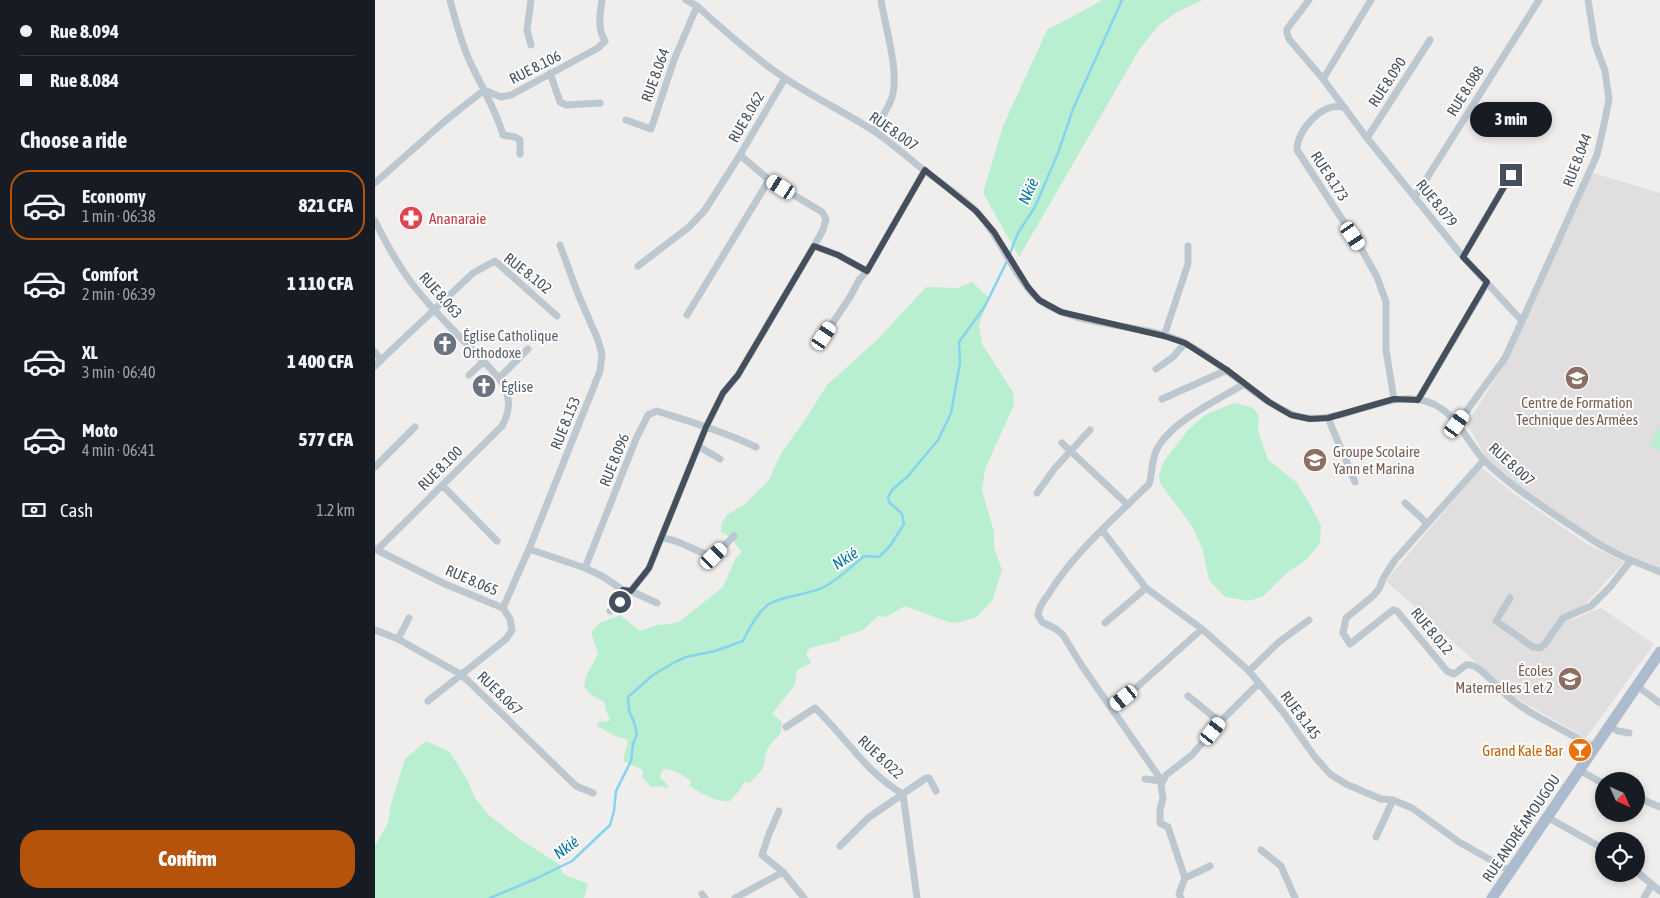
<!DOCTYPE html>
<meta charset="utf-8">
<style>
:root{--surface:#171b24;--page:#242831;--text:#f1f3f6;--muted:#9ea1a6;--line:#363941;--accent:#b45309}
body{margin:0;font-family:"Asap Condensed",sans-serif;background:var(--page);color:var(--text);height:100vh;display:flex;flex-direction:column;font-size:19px;white-space:nowrap}
*{box-sizing:border-box;margin:0}
p{font-size:16px;color:var(--muted)}
.icon{flex:none;width:28px;height:28px;fill:none;stroke:currentColor;stroke-width:2;stroke-linecap:round;stroke-linejoin:round}
.map{position:relative;flex:1;overflow:hidden}
.details{display:flex;flex-direction:column;background:var(--surface);width:375px}
.details>*{flex:none}
.top-card{display:grid;align-content:center;height:110px;padding:0 20px;background:var(--surface)}
.needle{width:32px;rotate:135deg}
.controls{position:absolute;left:1220px;top:772px;display:grid;gap:10px}
.controls a{display:grid;place-items:center;width:50px;height:50px;border-radius:50%;background:var(--surface);box-shadow:0 2px 8px #0003;font-size:25px}
.end{position:absolute;width:22px;height:22px;margin:-11px;border:6px solid #454f5b;background:#fff;box-shadow:0 0 0 2px #fff}
.from{border-radius:50%}
.bubble{position:absolute;height:35px;border-radius:18px;background:var(--surface);box-shadow:0 2px 8px #0003;font-size:16px;font-weight:800;line-height:35px;text-align:center}
.car{position:absolute;width:15px;height:30px;margin:-15px -8px;border-radius:6px;box-shadow:0 0 4px 1px #0007;background:linear-gradient(#fff 24%,#345 0 40%,#fff 0 76%,#345 0 86%,#fff 0)}
.top-card b{display:flex;align-items:center;gap:18px;height:48px;font-size:19px}
.top-card b+b{border-top:1px solid var(--line)}
.top-card i{width:12px;height:12px;background:var(--text)}
ul{padding:0;list-style:none}
li{display:flex;align-items:center;gap:15px;height:70px;margin:0 10px 8px;padding:0 10px;border:2px solid transparent;border-radius:20px}
li div{flex:1}
li b{display:block;font-size:19px}
li em{font-style:normal;font-weight:800}
li.selected{border-color:var(--accent)}
li>.icon{width:45px;height:45px;stroke-width:1.5}
h2{padding:0 20px;font-size:22px;line-height:60px}
.pay{display:flex;align-items:center;gap:12px;height:55px;padding:0 20px;font-size:19px}
.pay p{margin-inline-start:auto}
.cta{display:flex;gap:10px;margin-top:auto;padding:10px 20px}
.cta a{flex:1;height:58px;border-radius:20px;background:var(--accent);color:#fff;font-size:20px;font-weight:800;line-height:58px;text-align:center}
main{display:flex;flex:1;min-height:0}
.map>svg:first-child{display:block}
.education{fill:#e1dedf}
.green{fill:#b9efd1}
.lines{fill:none;stroke-linecap:round;stroke-linejoin:round}
.stream{stroke:#85d3ee;stroke-width:2.5}
.minor{stroke:#bdc7d0;stroke-width:7}
.primary{stroke:#acbbcd;stroke-width:11}
.route{stroke:#454f5b;stroke-width:6}
.labels{text-anchor:middle;dominant-baseline:central;stroke-width:4;stroke-linejoin:round;paint-order:stroke}
.street-label{font-size:15px;fill:#454f5b;stroke:#fff}
.health-label{font-size:15px;fill:#be3a42;stroke:#fff;text-anchor:start}
.worship-label{font-size:15px;fill:#5b616d;stroke:#fff;text-anchor:start}
.education-label{font-size:15px;fill:#785e54;stroke:#fff}
.food-label{font-size:15px;fill:#c56008;stroke:#fff;text-anchor:end}
.water-label{font-size:16px;font-style:italic;fill:#097aa2;stroke:#fff}
</style>
<main>
<section class="details">
<div class="top-card">
<b><i class="from"></i>Rue 8.094</b>
<b><i></i>Rue 8.084</b>
</div>
<h2>Choose a ride</h2>
<ul>
<li class="selected"><svg class="icon" aria-label="car" viewBox="0 0 24 24"><path d="M5 17H2v-5l4-1 3-4h7l3 4 3 1v5h-3M9 17h6M6 11h13"/><circle cx="7" cy="17" r="2"/><circle cx="17" cy="17" r="2"/></svg><div><b>Economy</b><p>1 min · 06:38</p></div><em>821 CFA</em></li>
<li><svg class="icon" aria-label="car" viewBox="0 0 24 24"><path d="M5 17H2v-5l4-1 3-4h7l3 4 3 1v5h-3M9 17h6M6 11h13"/><circle cx="7" cy="17" r="2"/><circle cx="17" cy="17" r="2"/></svg><div><b>Comfort</b><p>2 min · 06:39</p></div><em>1 110 CFA</em></li>
<li><svg class="icon" aria-label="car" viewBox="0 0 24 24"><path d="M5 17H2v-5l4-1 3-4h7l3 4 3 1v5h-3M9 17h6M6 11h13"/><circle cx="7" cy="17" r="2"/><circle cx="17" cy="17" r="2"/></svg><div><b>XL</b><p>3 min · 06:40</p></div><em>1 400 CFA</em></li>
<li><svg class="icon" aria-label="car" viewBox="0 0 24 24"><path d="M5 17H2v-5l4-1 3-4h7l3 4 3 1v5h-3M9 17h6M6 11h13"/><circle cx="7" cy="17" r="2"/><circle cx="17" cy="17" r="2"/></svg><div><b>Moto</b><p>4 min · 06:41</p></div><em>577 CFA</em></li>
</ul>
<div class="pay"><svg class="icon" aria-label="cash" viewBox="0 0 24 24"><path d="M3 7h18v10H3z"/><circle cx="12" cy="12" r="2"/></svg>Cash<p>1.2 km</p></div>
<div class="cta"><a>Confirm</a></div>
</section>
<div class="map">
<svg width="1285" height="898" viewBox="0 0 1285 898">
<rect width="100%" height="100%" fill="#f0eded"/>
<path class="education" d="M1215,172L1285,193V568L1232,545L1144,488L1111,457L1092,424L1132,360L1149,324Z
M1106,467L1138,493L1212,544L1249,562L1196,620L1226,608L1279,644L1211,738L1139,697L1011,581Z"/>
<path class="green" d="M728,0H828L802,12L783,26L764,50L644,257L608,193L628,126L672,30Z
M597,282L614,298L604,325L607,344L638,392L639,405L610,469L607,490L619,532V548L627,570L618,599L603,616L596,619L581,623L573,622L530,606L511,617L503,616L488,630L466,637L463,641L435,648L431,653L436,663L422,670L420,685L397,714L406,721C409,737 398,739 393,748C389,755 390,761 388,768C387,770 377,781 375,783L369,782L364,791L355,801C342,803 324,793 314,785L316,781C307,775 299,769 288,769L285,777L292,784L293,788L282,786L276,787L267,777L268,770L248,761L253,740L238,735L222,726L223,722L234,721L235,719L231,711L229,702L215,694L209,687L211,676L223,654L216,632L225,623L245,615L265,631L282,625L301,623L305,621L348,587L360,559L367,552L355,537L346,532V524L352,515L370,504L394,480L406,453L430,420L452,385L502,340L551,287L582,288Z
M859,403L873,406L879,409L884,416L883,431L893,460L921,482L933,501L946,525L945,543L931,560L913,572L887,597L873,601L850,597L834,580L828,551L819,529L785,483L784,475L789,461L813,430L830,415Z
M1285,426V451L1274,445Z
M51,741L75,752L93,781L100,798L114,815L146,840L184,864L188,874L213,884L209,898H0V846L13,823L16,804L30,759Z"/>
<g class="lines">
<path class="stream" d="M634,256L643,233L660,207L683,153L698,109L747,0
M115,898L160,879L197,861L235,825L239,811L241,791L256,761L258,744L262,734L259,722L254,711L253,697L278,675L300,662L311,657L340,651L368,641C373,630 385,608 396,603C411,595 433,595 449,587C464,579 476,567 489,556L504,557L515,546L529,524L527,514L514,502L513,498L517,490L533,476L563,440L576,413L585,363L584,342L610,306L632,261"/>
<path class="minor" d="M75,0C81,22 86,43 96,64C107,88 121,110 128,135L140,137L145,140V154
M311,0L322,6C345,27 369,48 394,67C427,92 465,109 499,131C517,143 533,158 550,171C567,184 586,196 601,211C626,236 640,282 666,301C705,329 770,322 812,344C848,363 877,396 914,413C962,436 1020,376 1067,409C1086,422 1095,447 1112,463C1136,486 1164,504 1192,523C1205,531 1218,541 1231,548C1248,558 1267,564 1285,572
M934,0L912,29V33L914,39L948,79L992,138L1088,257L1147,321L1130,358L1082,424
M156,45L152,30L156,0
M175,73L185,102L191,105L225,103
M410,78L365,155L394,180L447,212L451,219L448,230L439,246L463,255L492,271
M948,79L996,0
M970,108C949,99 921,131 922,150L987,250L1002,277L1011,302V350L1019,399
M251,120L276,129L299,60L322,6
M499,131C504,121 512,111 516,100C526,75 510,27 506,0
M992,138L1055,40
M0,183L70,121L109,90L126,97L136,95L223,48L230,41C222,29 225,13 227,0
M1040,197L1164,0
M0,221C10,241 20,260 33,278C59,314 94,344 124,378L153,349
M1088,257L1136,175
M263,266L314,227L330,210L365,155
M312,315L394,180
M1147,321L1222,155L1230,120L1234,99L1230,71L1220,44L1213,0
M449,336L475,297L484,280L492,271L550,170
M789,336L813,264V246
M0,352L6,360L0,366
M6,360L98,273L120,261L182,316
M781,369L798,357L810,343
M94,375L109,361
M787,399L852,370
M1043,400L1112,283
M953,418L980,482
M687,443L753,505
M323,446L345,459
M1109,460L1020,560L1009,577L1004,589L998,596L971,618L968,633L975,644L1018,610L1022,611L1072,671L1079,674L1091,665C1103,662 1121,686 1130,694C1152,714 1193,732 1219,747
M0,467L40,427
M67,485L122,541
M662,493L680,468L715,430
M1030,503L1052,523
M727,530L771,588L827,629L874,671L908,712L940,757L955,774L971,784L1006,799L1018,800L1037,808L1084,842L1135,871
M286,538C306,539 320,553 339,556L359,536
M0,549L70,584L128,608L135,619L137,630L131,639L53,701
M154,549L210,568L261,439L273,415L282,411C316,422 350,432 381,447
M2,550L127,426C137,408 135,394 124,378
M210,568L227,576L248,590L256,591C261,582 269,577 274,568L331,427L348,393L363,375L439,246
M256,591L282,603
M1135,598L1121,621L1158,647L1165,648L1170,644L1188,618L1216,606L1236,586L1256,560
M128,608L154,549L225,371L227,354L223,340L203,294L185,245
M235,611L248,597V590
M730,623L771,588
M0,630L23,639L87,675L201,786L218,793
M23,639L34,618
M874,671L904,642L934,620
M1262,686L1285,703
M813,696L845,722
M736,708L761,688L827,629
M1234,726L1243,731L1254,733
M411,727L440,708C470,736 491,773 528,794L542,898
M1204,770L1229,784
M770,779L787,781
M787,781L707,666L688,635L681,629L667,622L663,615C664,607 668,601 673,595C699,552 739,519 774,484C778,472 776,458 783,447C799,420 843,400 869,384
M1261,797L1285,807
M404,811L394,834L387,855L408,872L429,898
M1172,817L1229,849
M1001,837L1018,800
M465,846L493,818L551,778H554L561,791
M886,850L906,866L920,898
M1261,871L1285,891
M810,878L835,866
M327,894L330,898
M360,898L408,872
M806,898L804,894L810,878L793,827L785,823V810L788,798L786,785L791,775L817,755L845,722L884,683
M1269,898L1277,884"/>
<path class="primary" d="M1117,898L1285,652"/>
</g>
<g class="lines">
<path class="route" d="M245,602L248,597V590L256,591L274,568L331,427L348,393L363,375L439,246L463,255L492,271L550,170L601,211L619,232L653,287L664,300L686,312L789,336L810,343L852,370L894,402L916,415L935,419L953,418L1019,399L1043,400L1112,282L1088,257L1136,175"/>
</g>
<defs>
<g id="pharmacy-disc" transform="scale(1.25)"><circle r="9.5" fill="#e0444e" stroke="#fff"/><path d="M-2-6h4v4h4v4h-4v4h-4v-4h-4v-4h4Z" fill="#fff"/></g>
<g id="church-disc" transform="scale(1.25)"><circle r="9.5" fill="#6b7280" stroke="#fff"/><path d="M-1.2-6h2.4v3.5h3.3v2.4h-3.3V6h-2.4V-.1h-3.3v-2.4h3.3Z" fill="#fff"/></g>
<g id="school-disc" transform="scale(1.25)"><circle r="9.5" fill="#8d6e63" stroke="#fff"/><path d="M0-5L7-2L0 1L-7-2ZM-4 1L0 2.5L4 1V4Q0 6-4 4Z" fill="#fff"/></g>
<g id="bar-disc" transform="scale(1.25)"><circle r="9.5" fill="#e8710a" stroke="#fff"/><path d="M-6-5H6L.8 .8V4.5H3.5V6h-7V4.5H-.8V.8Z" fill="#fff"/></g>
</defs>
<g fill-rule="evenodd">
<use href="#pharmacy-disc" x="36" y="218"/>
<use href="#church-disc" x="70" y="344"/>
<use href="#school-disc" x="1202" y="378"/>
<use href="#church-disc" x="109" y="386"/>
<use href="#school-disc" x="940" y="460"/>
<use href="#school-disc" x="1195" y="679"/>
<use href="#bar-disc" x="1205" y="750"/>
</g>
<g class="labels">
<g class="street-label">
<text transform="translate(160 67) rotate(-27)">RUE 8.106</text>
<text transform="translate(280 75) rotate(-70)">RUE 8.064</text>
<text transform="translate(1012 82) rotate(-57)">RUE 8.090</text>
<text transform="translate(1090 91) rotate(-58)">RUE 8.088</text>
<text transform="translate(371 117) rotate(-60)">RUE 8.062</text>
<text transform="translate(519 131) rotate(35)">RUE 8.007</text>
<text transform="translate(1202 160) rotate(-69)">RUE 8.044</text>
<text transform="translate(955 176) rotate(57)">RUE 8.173</text>
<text transform="translate(1062 203) rotate(51)">RUE 8.079</text>
<text transform="translate(153 273) rotate(38)">RUE 8.102</text>
<text transform="translate(66 295) rotate(48)">RUE 8.063</text>
<text transform="translate(190 423) rotate(-68)">RUE 8.153</text>
<text transform="translate(239 460) rotate(-68)">RUE 8.096</text>
<text transform="translate(1137 464) rotate(42)">RUE 8.007</text>
<text transform="translate(65 468) rotate(-45)">RUE 8.100</text>
<text transform="translate(97 580) rotate(23)">RUE 8.065</text>
<text transform="translate(1057 631) rotate(50)">RUE 8.012</text>
<text transform="translate(125 693) rotate(44)">RUE 8.067</text>
<text transform="translate(926 715) rotate(53)">RUE 8.145</text>
<text transform="translate(506 757) rotate(43)">RUE 8.022</text>
<text transform="translate(1146 828) rotate(-56)">RUE ANDRÉ AMOUGOU</text>
</g>
<g class="health-label">
<text x="54" y="218">Ananaraie</text>
</g>
<g class="worship-label">
<text x="88" y="335">Église Catholique<tspan x="88" dy="17">Orthodoxe</tspan></text>
<text x="126" y="386">Église</text>
</g>
<g class="education-label">
<text x="1202" y="402">Centre de Formation<tspan x="1202" dy="17">Technique des Armées</tspan></text>
<text x="958" y="451" text-anchor="start">Groupe Scolaire<tspan x="958" dy="17">Yann et Marina</tspan></text>
<text x="1178" y="670" text-anchor="end">Écoles<tspan x="1178" dy="17">Maternelles 1 et 2</tspan></text>
</g>
<g class="food-label">
<text x="1188" y="750">Grand Kale Bar</text>
</g>
<g class="water-label">
<text transform="translate(653 191) rotate(-66)">Nkié</text>
<text transform="translate(470 558) rotate(-33)">Nkié</text>
<text transform="translate(191 847) rotate(-36)">Nkié</text>
</g>
</g>
</svg>
<div class="controls">
<a><svg class="needle" viewBox="-14 -14 28 28"><path d="M0-13l5 13h-10z" fill="#e53935"/><path d="M0 13l5-13h-10z" fill="#9ea1a6"/></svg></a>
<a><svg class="icon" aria-label="locate" viewBox="0 0 24 24"><circle cx="12" cy="12" r="6"/><path d="M12 2v4M12 18v4M2 12h4M18 12h4"/></svg></a>
</div>
<i class="end from" style="left:245px;top:602px"></i>
<i class="end" style="left:1136px;top:175px"></i>
<div class="bubble" style="left:1095px;top:102px;width:82px">3 min</div>
<i class="car" style="left:406px;top:187px;rotate:303deg"></i>
<i class="car" style="left:978px;top:236px;rotate:146deg"></i>
<i class="car" style="left:449px;top:336px;rotate:34deg"></i>
<i class="car" style="left:1082px;top:424px;rotate:36deg"></i>
<i class="car" style="left:339px;top:556px;rotate:46deg"></i>
<i class="car" style="left:749px;top:698px;rotate:231deg"></i>
<i class="car" style="left:838px;top:731px;rotate:38deg"></i>
</div>
</main>
